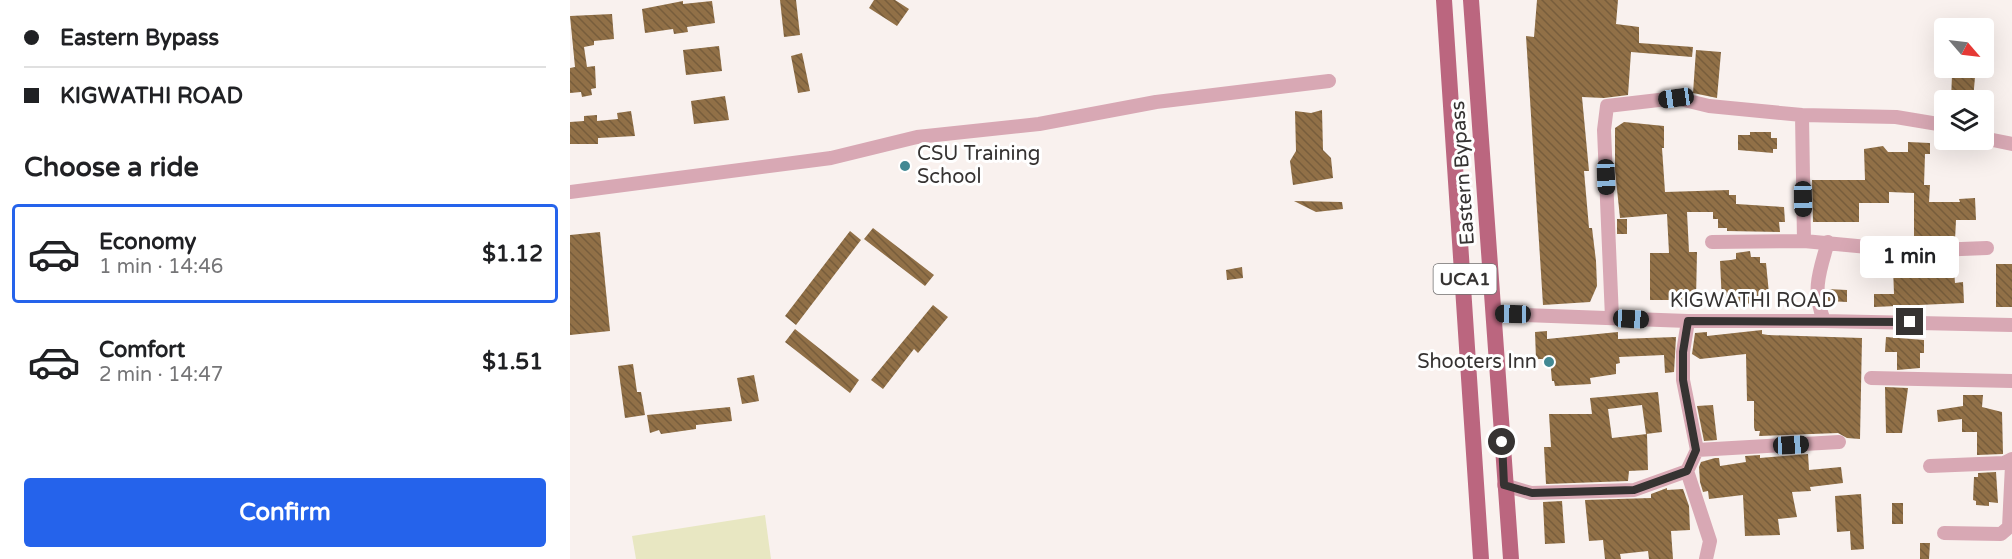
<!DOCTYPE html>
<meta charset="utf-8">
<style>
:root{--surface:#fff;--page:#f2f2f2;--text:#202124;--muted:#757577;--line:#e0e0e0;--accent:#2563eb}
body{margin:0;font-family:"Varela Round",sans-serif;background:var(--page);color:var(--text);height:100vh;display:flex;flex-direction:column;font-size:22px;white-space:nowrap}
*{box-sizing:border-box;margin:0}
p{font-size:20px;color:var(--muted)}
.icon{flex:none;width:33px;height:33px;fill:none;stroke:currentColor;stroke-width:2;stroke-linecap:round;stroke-linejoin:round}
.map{position:relative;flex:1;overflow:hidden}
.drawer{display:flex;flex-direction:column;background:var(--surface);width:570px}
.drawer>*{flex:none}
.hud{display:grid;align-content:center;height:132px;padding:0 24px;background:var(--surface)}
.needle{width:39px;rotate:118deg}
.controls{position:absolute;left:1364px;top:18px;display:grid;gap:12px}
.controls a{display:grid;place-items:center;width:60px;height:60px;border-radius:6px;background:var(--surface);box-shadow:0 6px 24px #0002;font-size:30px}
.end{position:absolute;width:27px;height:27px;margin:-14px;border:8px solid #363332;background:#fff;box-shadow:0 0 0 3px #fff}
.from{border-radius:50%}
.bubble{position:absolute;height:42px;border-radius:6px;background:var(--surface);box-shadow:0 6px 24px #0002;font-size:20px;font-weight:800;line-height:42px;text-align:center}
.car{position:absolute;width:18px;height:36px;margin:-18px -9px;border-radius:8px;box-shadow:0 0 4px 2px #0007;background:linear-gradient(#222 24%,#8ab4d8 0 40%,#222 0 76%,#8ab4d8 0 86%,#222 0)}
.hud b{display:flex;align-items:center;gap:21px;height:57px;font-size:22px}
.hud b+b{border-top:2px solid var(--line)}
.hud i{width:15px;height:15px;background:var(--text)}
ul{padding:0;list-style:none}
li{display:flex;align-items:center;gap:18px;height:99px;margin:0 12px 9px;padding:0 12px;border:3px solid transparent;border-radius:6px}
li div{flex:1}
li b{display:block;font-size:22px}
li em{font-style:normal;font-weight:800}
li.active{border-color:var(--accent)}
li>.icon{width:54px;height:54px;stroke-width:1.5}
h2{padding:0 24px;font-size:27px;line-height:72px}
.action{display:flex;gap:12px;margin-top:auto;padding:12px 24px}
.action a{flex:1;height:69px;border-radius:6px;background:var(--accent);color:#fff;font-size:24px;font-weight:800;line-height:69px;text-align:center}
main{display:flex;flex:1;min-height:0}
.map>svg:first-child{display:block}
.pitch{fill:#e8e7c2}
.building{fill:url(#building-back-hatch)}
.lines{fill:none;stroke-linecap:round;stroke-linejoin:round}
.minor{stroke:#d8a8b4;stroke-width:14}
.major{stroke:#bb667f;stroke-width:16}
.route{stroke:#363332;stroke-width:8}
.poi-dot{fill:#428893;stroke:#fff;stroke-width:2}
.labels{text-anchor:middle;dominant-baseline:central;stroke-width:6;stroke-linejoin:round;paint-order:stroke}
.shield{fill:#fff;stroke:#727070;stroke-width:1.5}
.shield-label{font-size:18px;font-weight:bold;fill:#363332}
.poi-label{font-size:20px;fill:#363332;stroke:#fff;text-anchor:start}
.street-label{font-size:20px;fill:#363332;stroke:#fff}
</style>
<main>
<section class="drawer">
<div class="hud">
<b><i class="from"></i>Eastern Bypass</b>
<b><i></i>KIGWATHI ROAD</b>
</div>
<h2>Choose a ride</h2>
<ul>
<li class="active"><svg class="icon" aria-label="car" viewBox="0 0 24 24"><path d="M5 17H2v-5l4-1 3-4h7l3 4 3 1v5h-3M9 17h6M6 11h13"/><circle cx="7" cy="17" r="2"/><circle cx="17" cy="17" r="2"/></svg><div><b>Economy</b><p>1 min · 14:46</p></div><em>$1.12</em></li>
<li><svg class="icon" aria-label="car" viewBox="0 0 24 24"><path d="M5 17H2v-5l4-1 3-4h7l3 4 3 1v5h-3M9 17h6M6 11h13"/><circle cx="7" cy="17" r="2"/><circle cx="17" cy="17" r="2"/></svg><div><b>Comfort</b><p>2 min · 14:47</p></div><em>$1.51</em></li>
</ul>
<div class="action"><a>Confirm</a></div>
</section>
<div class="map">
<svg width="1442" height="559" viewBox="0 0 1442 559">
<defs>
<pattern id="building-back-hatch" width="6" height="6" patternUnits="userSpaceOnUse" patternTransform="scale(1.5)"><rect width="6" height="6" fill="#917047"/><path d="M-1 5l2 2M0 0l6 6M5-1l2 2" fill="none" stroke="#775d3c"/></pattern>
</defs>
<rect width="100%" height="100%" fill="#f9f1ee"/>
<path class="pitch" d="M195,515L201,559H66L62,536Z"/>
<path class="building" d="M210,0H226L230,35L214,37Z
M304,0H325L339,9L327,26L299,8Z
M967,0H1048L1046,24L1069,27V43L1123,47L1122,57L1061,52L1058,95L1034,98L1012,97L1019,171H1014L1019,228H1022L1026,261L1027,286L1020,302L973,305L956,36L964,37Z
M113,1V4L142,1L145,23L117,27L118,32L104,34L103,29L75,33L72,9Z
M42,14L44,39L24,41V45L14,47L17,67L25,66L26,88L21,89L22,95L12,97L11,92L0,93V68L5,67L0,16Z
M149,46L152,71L116,75L113,50Z
M1126,50L1151,52L1147,98L1123,93Z
M232,53L240,91L228,93L221,56Z
M1382,75L1405,77L1403,100H1381Z
M155,96L159,120L124,124L121,101Z
M752,110L753,150L761,158L763,178L723,185L720,161L726,151L725,111L741,113Z
M61,111L65,136L28,138V144H0V122L14,121V116L27,115V121L48,119L47,113Z
M1054,122L1094,126V148H1092L1095,192L1159,190V195H1166V204L1214,207L1215,222H1209L1210,232L1157,231V228H1148V219H1143V212H1117L1119,252H1127L1126,300H1080V253H1099L1097,214L1050,218L1045,170V128Z
M1180,132H1201V138H1207V149H1203V153L1168,150V135H1180Z
M1338,142L1360,143V154H1355L1354,185H1360L1359,202H1390L1389,199L1405,198L1406,220H1386L1385,240L1344,242V193L1319,192V203H1289V222H1243L1242,180H1295L1294,149L1313,146L1318,152H1338Z
M724,201L772,202L773,209L746,212Z
M1047,219H1057V234H1047Z
M303,228L364,275L355,286L294,239Z
M280,231L291,240L226,325L215,316Z
M30,232L40,331L0,335V235Z
M1180,251L1181,257H1190V263H1196L1200,304L1152,303L1150,261L1161,260L1166,259V253Z
M1383,258L1385,283L1393,282L1394,303L1304,307V294H1324L1323,267H1330V261Z
M1426,264H1442V307H1426Z
M672,267L673,278L657,280L656,270Z
M1257,289L1277,290V302L1258,301Z
M363,305L378,317L348,353L344,349L313,389L301,380Z
M225,329L289,380L280,393L215,342Z
M1192,330V334L1198,335L1292,338L1290,439L1277,438L1268,433L1189,436L1190,431H1185L1184,427V401H1177L1176,354L1130,359L1122,354L1125,333L1137,332V336Z
M977,331V339L1048,332V339L1106,337L1104,372L1095,373L1094,355L1049,357L1050,363L1046,364V374L1020,378L1021,384L985,386L984,381H982L980,359H966L965,332Z
M1316,337L1354,340V353H1350V368L1327,370V352H1315Z
M63,364L67,392H71L75,415L55,418L48,366Z
M184,375L189,401L172,404L167,378Z
M1315,387L1338,388L1332,433H1316Z
M1088,392L1092,432L1076,434L1072,405L1038,409L1042,438L1077,434L1078,470L1059,471L1058,481L976,484L974,447H981L979,414H1022L1020,398Z
M1393,395H1413L1412,407L1432,412L1433,454L1407,455V432H1392V419L1368,422L1367,410L1393,406Z
M1143,405L1147,440L1134,441L1127,406Z
M160,407L162,421L126,425V429L91,434L89,430L80,433L77,415Z
M1238,454L1239,470L1271,467L1273,483L1240,487L1241,491L1222,492L1227,517L1208,519L1210,535L1175,536L1173,495L1139,499L1138,491L1133,492L1130,482L1129,467L1131,462L1145,458H1149L1150,466L1176,462L1175,456L1190,455V458Z
M1426,472L1428,503L1419,502V506L1406,505V501L1403,500L1404,477H1408V473Z
M1097,488V490L1113,489L1119,506L1120,530L1101,531L1103,559H1079L1078,551L1050,554L1051,559H1035L1033,540L1019,541L1015,500L1081,498V494Z
M1291,494L1294,549L1281,550L1280,531L1267,532L1265,496Z
M992,501L995,543L975,544L973,502Z
M1322,503H1333V524H1322Z
M1350,543H1360L1359,559H1350Z"/>
<g class="lines">
<path class="minor" d="M1413,138L1442,144
M0,192L261,158L347,137L469,124L586,102L759,81
M1234,241L1340,251L1417,248
M1142,242L1234,241L1232,115
M924,314L1118,321H1254L1442,325
M1042,318L1034,130L1037,106L1106,98L1139,106L1232,115L1326,117L1374,125
M1118,321L1113,352V380L1127,450L1117,471L1140,541L1136,559
M1254,321C1242,289 1249,273 1258,242
M1301,378L1442,381
M1127,450L1269,442
M1360,466L1434,463L1442,459
M934,485L961,493L1064,490L1117,471
M1374,533L1431,534L1439,527L1442,465"/>
<path class="major" d="M874,0L911,559
M901,0L941,559"/>
</g>
<g class="lines">
<path class="route" d="M932,442L934,485L962,493L1064,490L1117,471L1126,450L1113,380V352L1118,321L1340,322"/>
</g>
<g class="poi-dot">
<circle cx="335" cy="166" r="6"/>
<circle cx="979" cy="362" r="6"/>
</g>
<g class="labels">
<rect class="shield" x="863.5" y="264" width="63" height="30" rx="4.5"/>
<g class="shield-label">
<text x="895" y="279">UCA1</text>
</g>
<g class="poi-label">
<text x="347" y="154">CSU Training<tspan x="347" dy="23">School</tspan></text>
<text x="967" y="362" text-anchor="end">Shooters Inn</text>
</g>
<g class="street-label">
<text transform="translate(893 173) rotate(-94)">Eastern Bypass</text>
<text x="1183" y="301">KIGWATHI ROAD</text>
</g>
</g>
</svg>
<div class="controls">
<a><svg class="needle" viewBox="-14 -14 28 28"><path d="M0-13l5 13h-10z" fill="#e53935"/><path d="M0 13l5-13h-10z" fill="#757577"/></svg></a>
<a><svg class="icon" aria-label="layers" viewBox="0 0 24 24"><path d="M12 4l9 5-9 5-9-5zM3 14l9 5 9-5"/></svg></a>
</div>
<i class="end from" style="left:932px;top:442px"></i>
<i class="end" style="left:1340px;top:322px"></i>
<div class="bubble" style="left:1290px;top:236px;width:99px">1 min</div>
<i class="car" style="left:1106px;top:98px;rotate:262deg"></i>
<i class="car" style="left:1036px;top:177px;rotate:178deg"></i>
<i class="car" style="left:1233px;top:199px;rotate:179deg"></i>
<i class="car" style="left:943px;top:314px;rotate:271deg"></i>
<i class="car" style="left:1061px;top:319px;rotate:93deg"></i>
<i class="car" style="left:1221px;top:445px;rotate:87deg"></i>
</div>
</main>
